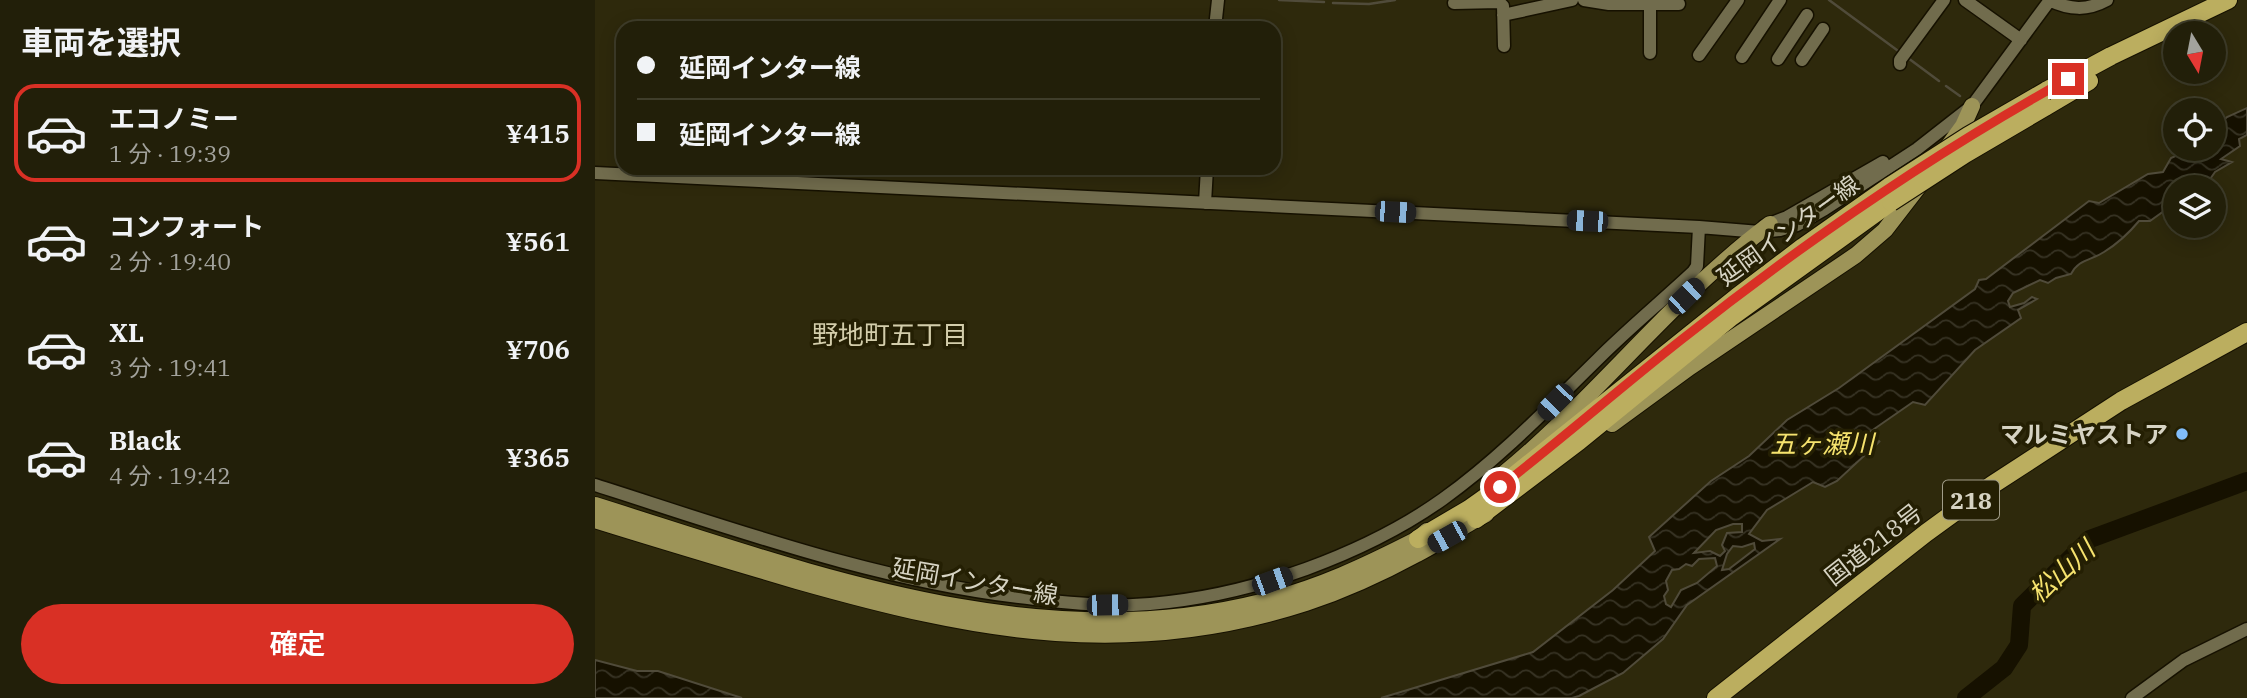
<!DOCTYPE html>
<html lang="ja">
<meta charset="utf-8">
<style>
:root{--surface:#221f09;--page:#2e2c17;--text:#f1f3f6;--muted:#a2a29c;--line:#3f3d2a;--accent:#d93025}
body{margin:0;font-family:"IBM Plex Serif","Noto Sans JP",serif;background:var(--page);color:var(--text);height:100vh;display:flex;flex-direction:column;font-size:26px;white-space:nowrap}
*{box-sizing:border-box;margin:0}
p{font-size:23px;color:var(--muted)}
.icon{flex:none;width:38px;height:38px;fill:none;stroke:currentColor;stroke-width:2;stroke-linecap:round;stroke-linejoin:round}
.map{position:relative;flex:1;overflow:hidden}
.details{display:flex;flex-direction:column;background:var(--surface);width:595px}
.details>*{flex:none}
.top-card{position:absolute;left:21px;top:21px;width:665px;height:154px;border-radius:21px;box-shadow:0 4px 18px #0003,0 0 0 2px var(--line);display:grid;align-content:center;height:154px;padding:0 21px;background:var(--surface)}
.needle{width:46px;rotate:170deg}
.tools{position:absolute;left:1568px;top:21px;display:grid;gap:14px}
.tools a{display:grid;place-items:center;width:63px;height:63px;border-radius:50%;background:var(--surface);box-shadow:0 4px 18px #0003,0 0 0 2px var(--line);font-size:35px}
.end{position:absolute;width:32px;height:32px;margin:-16px;border:9px solid #d93025;background:#fff;box-shadow:0 0 0 4px #fff}
.from{border-radius:50%}
.car{position:absolute;width:21px;height:42px;margin:-21px -10px;border-radius:9px;box-shadow:0 0 5px 2px #0007;background:linear-gradient(#222 24%,#8ab4d8 0 40%,#222 0 76%,#8ab4d8 0 86%,#222 0)}
.top-card b{display:flex;align-items:center;gap:24px;height:66px;font-size:26px}
.top-card b+b{border-top:2px solid var(--line)}
.top-card i{width:18px;height:18px;background:var(--text)}
ul{padding:0;list-style:none}
li{display:flex;align-items:center;gap:21px;height:98px;margin:0 14px 10px;padding:0 7px;border:4px solid transparent;border-radius:21px}
li div{flex:1}
li b{display:block;font-size:26px}
li em{font-style:normal;font-weight:600}
li.active{border-color:var(--accent)}
li>.icon{width:63px;height:63px;stroke-width:1.5}
h2{padding:0 21px;font-size:32px;line-height:84px}
.action{display:flex;gap:14px;margin-top:auto;padding:14px 21px}
.action a{flex:1;height:80px;border-radius:42px;background:var(--accent);color:#fff;font-size:28px;font-weight:600;line-height:80px;text-align:center}
main{display:flex;flex:1;min-height:0}
.map>svg:first-child{display:block}
.water{fill:url(#water-waves);stroke:#504b3a;stroke-width:2;fill-rule:evenodd}
.lines{fill:none;stroke-linecap:round;stroke-linejoin:round}
.stream{stroke:#504b3a;stroke-width:2.5}
.river{stroke:#161100;stroke-width:18}
.minor-casing{stroke:#161100;stroke-width:15}
.major-casing{stroke:#161100;stroke-width:18}
.highway-casing{stroke:#161100;stroke-width:20}
.minor{stroke:#716c4d;stroke-width:12}
.major{stroke:#9d9458;stroke-width:16}
.highway{stroke:#bbae5f;stroke-width:18}
.highway-bridge-casing{stroke:#161100;stroke-width:20;stroke-linecap:butt}
.highway-bridge{stroke:#bbae5f;stroke-width:18}
.route{stroke:#d93025;stroke-width:9}
.poi-dot{fill:#81bdfa;stroke:#241f03;stroke-width:2.5}
.labels{text-anchor:middle;dominant-baseline:central;stroke-width:7;stroke-linejoin:round;paint-order:stroke}
.shield{fill:#241f03;stroke:#a19d89;stroke-width:2}
.shield-label{font-size:23px;font-weight:bold;fill:#d6d3c3}
.street-label{font-size:24px;fill:#d6d3c3;stroke:#241f03}
.poi-label{font-size:24px;font-weight:bold;fill:#d6d3c3;stroke:#241f03;text-anchor:end}
.neighbourhood-label{font-size:26px;fill:#d3cdab;stroke:#241f03}
.water-label{font-size:26px;font-style:italic;fill:#f6e36e;stroke:#241f03}
</style>
<main>
<section class="details">
<h2>車両を選択</h2>
<ul>
<li class="active"><svg class="icon" aria-label="car" viewBox="0 0 24 24"><path d="M5 17H2v-5l4-1 3-4h7l3 4 3 1v5h-3M9 17h6M6 11h13"/><circle cx="7" cy="17" r="2"/><circle cx="17" cy="17" r="2"/></svg><div><b>エコノミー</b><p>1 分 · 19:39</p></div><em>¥415</em></li>
<li><svg class="icon" aria-label="car" viewBox="0 0 24 24"><path d="M5 17H2v-5l4-1 3-4h7l3 4 3 1v5h-3M9 17h6M6 11h13"/><circle cx="7" cy="17" r="2"/><circle cx="17" cy="17" r="2"/></svg><div><b>コンフォート</b><p>2 分 · 19:40</p></div><em>¥561</em></li>
<li><svg class="icon" aria-label="car" viewBox="0 0 24 24"><path d="M5 17H2v-5l4-1 3-4h7l3 4 3 1v5h-3M9 17h6M6 11h13"/><circle cx="7" cy="17" r="2"/><circle cx="17" cy="17" r="2"/></svg><div><b>XL</b><p>3 分 · 19:41</p></div><em>¥706</em></li>
<li><svg class="icon" aria-label="car" viewBox="0 0 24 24"><path d="M5 17H2v-5l4-1 3-4h7l3 4 3 1v5h-3M9 17h6M6 11h13"/><circle cx="7" cy="17" r="2"/><circle cx="17" cy="17" r="2"/></svg><div><b>Black</b><p>4 分 · 19:42</p></div><em>¥365</em></li>
</ul>
<div class="action"><a>確定</a></div>
</section>
<div class="map">
<svg width="1652" height="698" viewBox="0 0 1652 698">
<defs>
<pattern id="water-waves" width="16" height="10" patternUnits="userSpaceOnUse" patternTransform="scale(1.75)"><rect width="16" height="10" fill="#161100"/><path d="M0 5q4-4 8 0t8 0" fill="none" stroke="#373324"/></pattern>
</defs>
<rect width="100%" height="100%" fill="#2e290c"/>
<path class="water" d="M1652,108V135L1644,139L1645,146L1626,159L1637,162L1620,172L1613,182L1602,187H1580V203L1555,221H1544C1534,233 1522,244 1509,252C1495,261 1484,259 1476,274L1461,278L1453,283L1445,280L1418,293L1413,301L1415,307L1429,303L1437,297L1442,299L1423,310L1426,318L1380,350L1330,405L1318,402L1269,436L1267,446L1285,441L1242,481L1230,487L1218,482L1172,510L1154,534L1167,541L1185,539L1092,605L1068,639L1028,673L984,696L977,698H786L938,652L1018,590L1060,551L1054,537L1116,481L1154,456L1192,420L1244,388L1380,289L1384,280L1391,279L1494,201L1504,203L1553,174L1568,172L1576,158L1596,149L1601,155L1610,149H1619V129L1632,117ZM1138,524H1147V532L1132,533L1127,545L1130,551L1125,556L1115,551L1099,553L1121,530ZM1159,543L1160,549L1134,569L1127,570L1132,554L1138,546L1147,547ZM1120,558L1122,566L1102,583L1086,590L1076,607L1071,604L1069,596L1073,590L1071,581L1077,570L1084,569L1091,564L1097,566L1104,559Z
M0,660L42,671H63L147,698H0Z"/>
<g class="lines">
<path class="stream" d="M684,0L729,2
M1234,0L1306,53
M738,3L774,4L800,0
M1313,58L1344,81
M1351,86L1365,96"/>
<path class="river" d="M1371,698L1409,668L1424,645L1427,606L1495,539L1652,481"/>
<g class="minor-casing">
<path id="minor" d="M989,0L1014,4H1084
M1370,0L1426,40
M1454,0C1475,10 1492,11 1512,0
M859,3L904,2L908,6L909,46
M908,15L977,0
M620,28L623,0
M1055,53V4
M1104,55L1143,0
M1147,57L1185,0
M1183,59L1212,15
M1207,60L1228,29
M1305,64V60L1349,0
M0,173L1104,227L1165,232L1185,230L1202,225L1230,209L1322,149L1377,106L1455,0
M610,203L612,168
M1169,226L1192,217L1288,162
M0,485C144,531 288,583 440,599C472,603 505,606 538,605C598,602 655,589 711,569C760,551 806,529 848,499C905,458 953,408 1003,359C1033,329 1067,301 1098,272L1102,266L1104,227
M1537,698L1589,660L1652,629"/>
</g>
<g class="major-casing">
<path id="major" d="M1352,148L1368,126L1377,106
M1017,424L1095,367L1261,255L1290,230L1324,186
M906,476C1002,398 1076,298 1175,224
M0,505C214,572 440,659 666,602C722,589 772,565 823,539L832,531
M0,520C67,541 135,561 202,581C287,605 373,627 461,633C545,639 631,629 711,603C750,590 787,573 822,554C846,542 867,526 891,514"/>
</g>
<g class="highway-casing">
<path id="highway" d="M1451,91L1516,56L1633,0
M1450,107L1494,81
M881,519L984,441L1135,318L1296,202
M823,539L874,509L905,487L1142,297L1208,247L1295,186
M1121,698L1331,533L1397,485L1526,401L1652,332"/>
</g>
<use href="#minor" class="minor"/>
<use href="#major" class="major"/>
<use href="#highway" class="highway"/>
<g class="highway-bridge-casing">
<path id="highway-bridge" d="M1295,186L1373,136L1451,91
M1296,202L1370,154L1450,107"/>
</g>
<use href="#highway-bridge" class="highway-bridge"/>
</g>
<g class="lines">
<path class="route" d="M905,487C967,439 1025,388 1086,340C1208,243 1336,155 1473,79"/>
</g>
<circle class="poi-dot" cx="1587" cy="434" r="7"/>
<g class="labels">
<rect class="shield" x="1348" y="480.5" width="56" height="39" rx="5"/>
<g class="shield-label">
<text x="1376" y="500">218</text>
</g>
<g class="street-label">
<text transform="translate(1193 230) rotate(-36)">延岡インター線</text>
<text transform="translate(1278 544) rotate(-38)">国道218号</text>
<text transform="translate(380 581) rotate(10)">延岡インター線</text>
</g>
<g class="poi-label">
<text x="1573" y="434">マルミヤストア</text>
</g>
<g class="neighbourhood-label">
<text x="295" y="334">野地町五丁目</text>
</g>
<g class="water-label">
<text x="1227" y="443">五ヶ瀬川</text>
<text transform="translate(1466 571) rotate(-42)">松山川</text>
</g>
</g>
</svg>
<div class="tools">
<a><svg class="needle" viewBox="-14 -14 28 28"><path d="M0-13l5 13h-10z" fill="#e53935"/><path d="M0 13l5-13h-10z" fill="#a2a29c"/></svg></a>
<a><svg class="icon" aria-label="locate" viewBox="0 0 24 24"><circle cx="12" cy="12" r="6"/><path d="M12 2v4M12 18v4M2 12h4M18 12h4"/></svg></a>
<a><svg class="icon" aria-label="layers" viewBox="0 0 24 24"><path d="M12 4l9 5-9 5-9-5zM3 14l9 5 9-5"/></svg></a>
</div>
<i class="end from" style="left:905px;top:487px"></i>
<i class="end" style="left:1473px;top:79px"></i>
<i class="car" style="left:800px;top:212px;rotate:93deg"></i>
<i class="car" style="left:992px;top:221px;rotate:273deg"></i>
<i class="car" style="left:1091px;top:296px;rotate:46deg"></i>
<i class="car" style="left:960px;top:402px;rotate:224deg"></i>
<i class="car" style="left:852px;top:537px;rotate:241deg"></i>
<i class="car" style="left:677px;top:581px;rotate:70deg"></i>
<i class="car" style="left:512px;top:605px;rotate:89deg"></i>
<div class="top-card">
<b><i class="from"></i>延岡インター線</b>
<b><i></i>延岡インター線</b>
</div>
</div>
</main>
